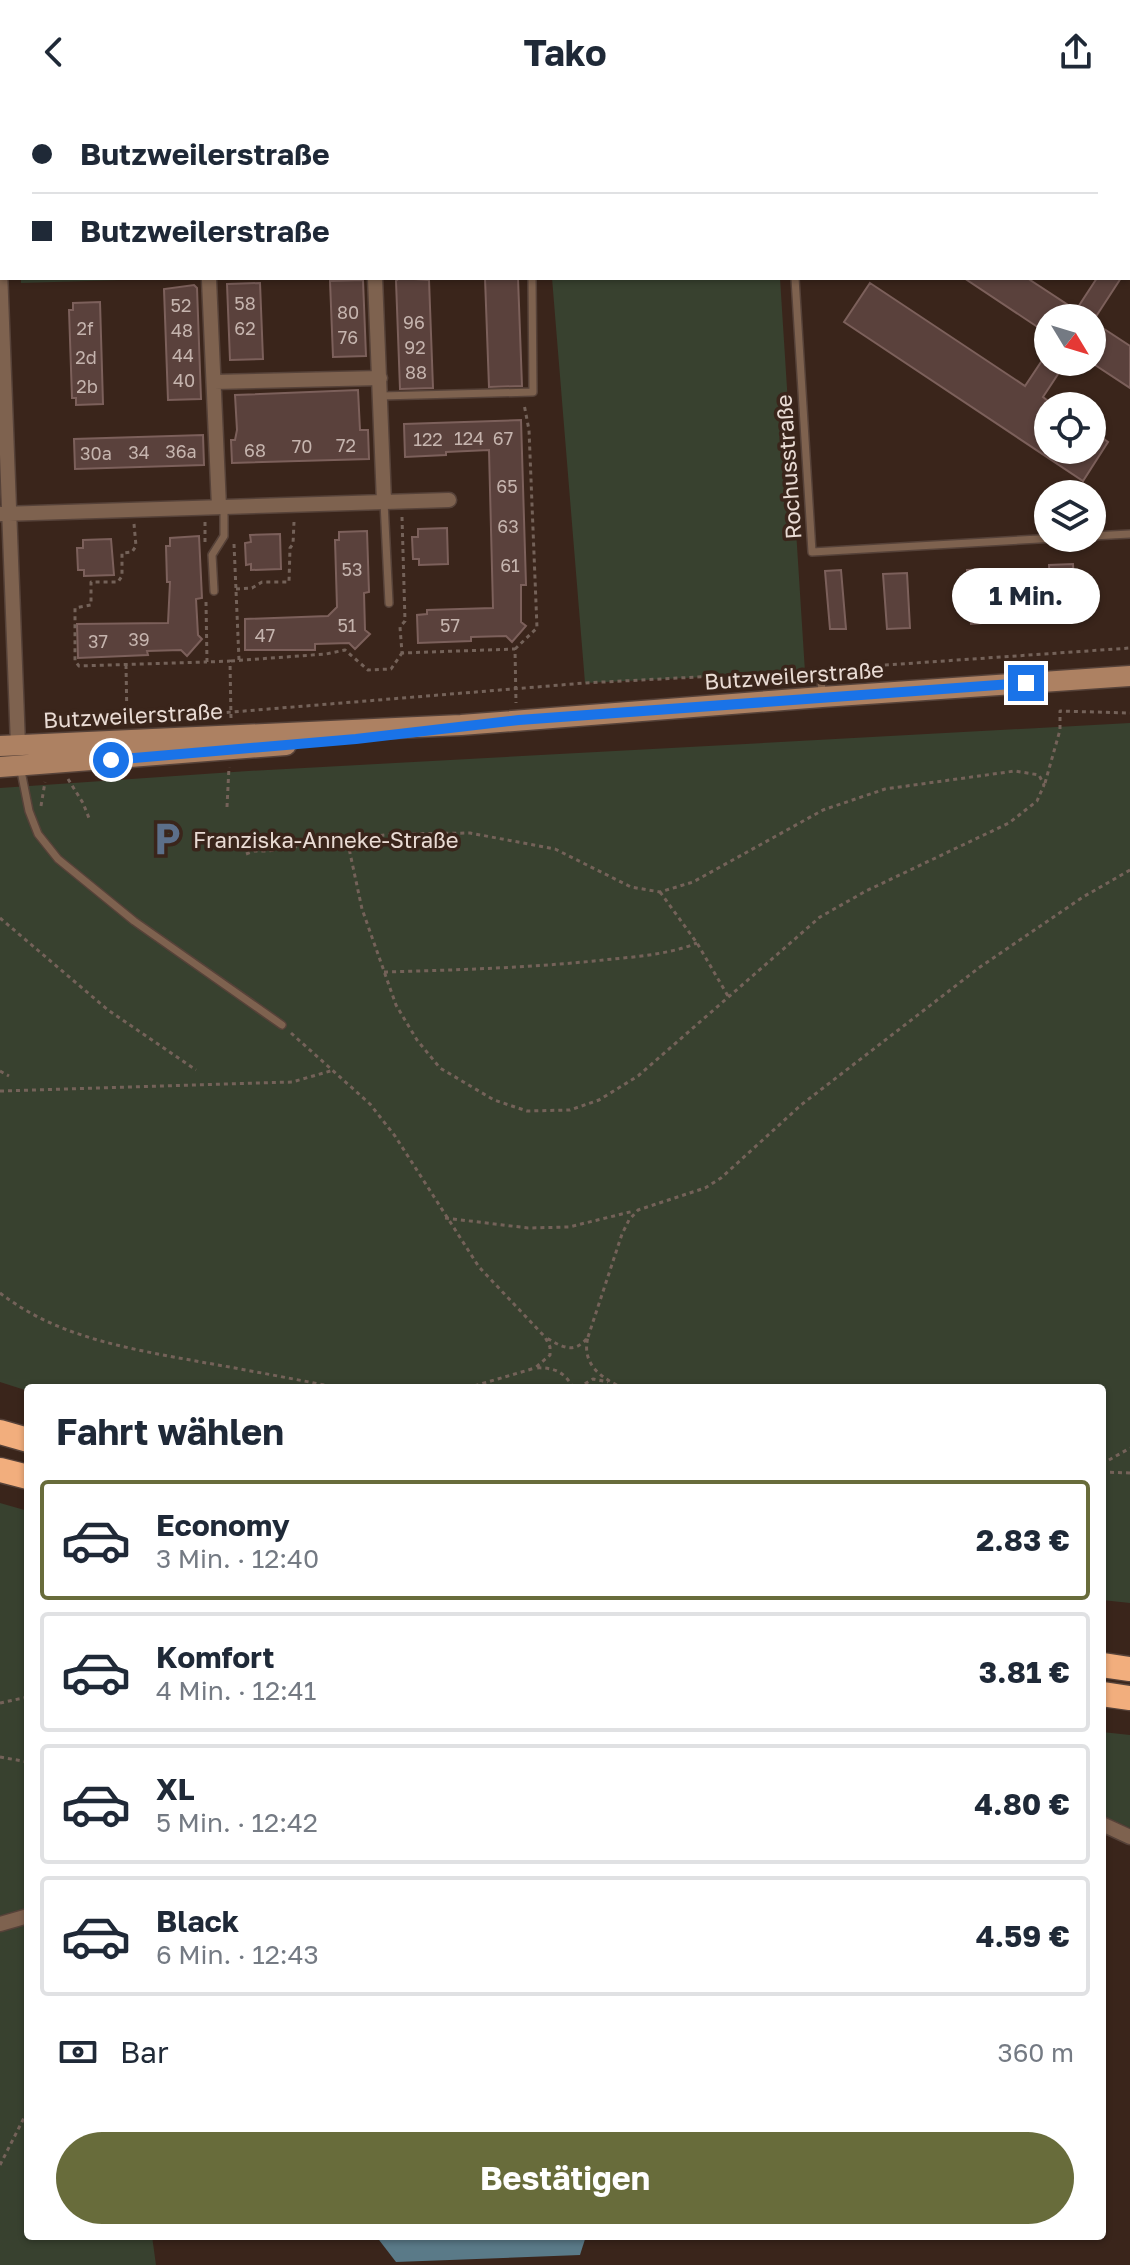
<!DOCTYPE html>
<html lang="de">
<meta charset="utf-8">
<style>
:root{--surface:#fff;--page:#f2f2f3;--text:#1f2937;--muted:#747a83;--line:#e0e1e3;--accent:#686c3b}
body{margin:0;font-family:"Golos Text",sans-serif;background:var(--page);color:var(--text);height:100vh;display:flex;flex-direction:column;font-size:30px;white-space:nowrap}
*{box-sizing:border-box;margin:0}
p{font-size:26px;color:var(--muted)}
.icon{flex:none;width:44px;height:44px;fill:none;stroke:currentColor;stroke-width:2;stroke-linecap:round;stroke-linejoin:round}
.map{position:relative;flex:1;overflow:hidden}
.details{position:absolute;left:24px;top:1280px;width:1082px;height:856px;display:flex;flex-direction:column;background:var(--surface);border-radius:8px;box-shadow:0 2px 6px #0004}
.details>*{flex:none}
.top-card{position:absolute;left:0px;top:0px;width:1130px;height:176px;box-shadow:0 2px 6px #0004;display:grid;align-content:center;height:176px;padding:0 32px;background:var(--surface)}
.needle{width:52px;rotate:128deg}
.fabs{position:absolute;left:1034px;top:200px;display:grid;gap:16px}
.fabs a{display:grid;place-items:center;width:72px;height:72px;border-radius:50%;background:var(--surface);box-shadow:0 2px 6px #0004;font-size:40px}
.end{position:absolute;width:36px;height:36px;margin:-18px;border:10px solid #1a73e8;background:#fff;box-shadow:0 0 0 4px #fff}
.from{border-radius:50%}
.bubble{position:absolute;height:56px;border-radius:28px;background:var(--surface);box-shadow:0 2px 6px #0004;font-size:26px;font-weight:700;line-height:56px;text-align:center}
.top-card b{display:flex;align-items:center;gap:28px;height:76px;font-size:30px}
.top-card b+b{border-top:2px solid var(--line)}
.top-card i{width:20px;height:20px;background:var(--text)}
ul{padding:0;list-style:none}
li{display:flex;align-items:center;gap:24px;height:120px;margin:0 16px 12px;padding:0 16px;border:4px solid var(--line);border-radius:8px}
li div{flex:1}
li b{display:block;font-size:30px}
li em{font-style:normal;font-weight:700}
li.selected{border-color:var(--accent)}
li>.icon{width:72px;height:72px;stroke-width:1.5}
h2{padding:0 32px;font-size:36px;line-height:96px}
.pay{display:flex;align-items:center;gap:20px;height:88px;padding:0 32px;font-size:30px}
.pay p{margin-inline-start:auto}
.button{display:flex;gap:16px;margin-top:auto;padding:16px 32px}
.button a{flex:1;height:92px;border-radius:48px;background:var(--accent);color:#fff;font-size:32px;font-weight:700;line-height:92px;text-align:center}
header{display:flex;justify-content:space-between;align-items:center;height:104px;padding:0 32px;background:var(--surface);font-size:36px;font-weight:700}
.map>svg:first-child{display:block}
.green{fill:#38412f}
.water{fill:#5a7a88}
.building{fill:#5a413c;stroke:#7c605b;stroke-width:2}
.lines{fill:none;stroke-linecap:round;stroke-linejoin:round}
.service-casing{stroke:#564239;stroke-width:10}
.minor-casing{stroke:#564239;stroke-width:17}
.secondary-casing{stroke:#564239;stroke-width:23}
.motorway-casing{stroke:#564239;stroke-width:27}
.path{stroke:#746259;stroke-width:3;stroke-dasharray:4 4;stroke-linecap:butt}
.service{stroke:#7e624f;stroke-width:7}
.minor{stroke:#7e624f;stroke-width:14}
.secondary{stroke:#ad8162;stroke-width:20}
.motorway{stroke:#f2ae7d;stroke-width:24}
.route{stroke:#1a73e8;stroke-width:10}
.labels{text-anchor:middle;dominant-baseline:central;stroke-width:7;stroke-linejoin:round;paint-order:stroke}
.number-label{font-size:18px;fill:#c5b4ae}
.street-label{font-size:22px;fill:#e9dbd4;stroke:#3a251b}
.poi-label{font-size:22px;fill:#e9dbd4;stroke:#3a251b;text-anchor:start}
</style>
<header><svg class="icon" aria-label="back" viewBox="0 0 24 24"><path d="M15 5l-7 7 7 7"/></svg>Tako<svg class="icon" aria-label="share" viewBox="0 0 24 24"><path d="M12 15V3M7 8l5-5 5 5M5 13v7h14v-7"/></svg></header>
<div class="map">
<svg width="1130" height="2161" viewBox="0 0 1130 2161">
<rect width="100%" height="100%" fill="#3a251b"/>
<path class="green" d="M296,0H762L763,2H291Z
M21,174H189L21,179Z
M552,174H780L805,568L585,579Z
M1130,619V1499L1102,1496V1284H28V1287L0,1278V684L248,667Z
M0,1399L28,1407V2132H152L156,2161H0Z
M1102,1628L1130,1631V1724L1102,1711Z"/>
<path class="water" d="M376,2132H586L580,2151L396,2158Z"/>
<path class="building" d="M399,174L429,176L433,284L400,285L396,177Z
M485,174H518L522,282L489,283Z
M964,174H1027L1076,206L1097,174H1121L1095,214H1048V230Z
M363,176L366,252L333,253L330,177Z
M260,179L263,255L230,256L227,180Z
M870,179L1025,282L1041,258H1066L1043,293L1048,297V346H1092V326L1108,338L1083,377L844,218Z
M194,181L197,184L201,295L168,296L164,185Z
M100,198L103,300L76,301V294H72L69,206H73V199Z
M1092,217L1130,242V284L1092,259Z
M358,286L360,326H368L369,355L232,359L231,336H235L237,326L235,291Z
M521,316L526,481H521V518L526,522L512,538L506,532L471,533V537L418,539L417,511L427,510V506L493,504L489,346L446,348V351L405,353L404,320Z
M203,331L204,361L75,365L74,335Z
M447,424L448,460L419,461V455H413L412,433H418V425Z
M367,427L369,488L364,489L365,526L370,530L355,545L349,539L315,540V546H245V515L328,512L337,503L335,436H339V428Z
M280,430L281,465L251,466V460L246,461L245,439L251,438L250,431Z
M199,432L202,494L196,495L198,531L202,535L187,552L181,546L147,547L148,551L78,554L77,520L168,519L170,478H167L166,442H170V434Z
M111,435L114,471L84,472V466H78L77,444H83V436Z
M1073,460L1076,513L1052,515L1049,461Z
M991,465L994,518L971,520L967,466Z
M841,466L846,525H830L825,467Z
M907,469L910,524L887,525L883,470Z"/>
<g class="lines">
<g class="service-casing">
<path id="service" d="M775,0L776,2
M795,174L812,448L1057,434
M381,292L533,288L532,174
M384,398L389,499
M1092,432L1130,430
M214,487L212,451L224,432V403
M821,572L822,590
M20,662L29,707L38,730L58,755L134,817L282,921"/>
</g>
<g class="minor-casing">
<path id="minor" d="M0,166L18,641
M375,174L384,398
M209,176L219,403
M214,278L380,274
M1,410L449,396
M1102,1720L1130,1733
M0,1820L28,1812"/>
</g>
<g class="secondary-casing">
<path id="secondary" d="M0,642L461,621L822,593L1130,572
M0,663L286,641"/>
</g>
<g class="motorway-casing">
<path id="motorway" d="M0,1328L28,1336
M0,1366L28,1373
M1102,1561L1130,1565
M1102,1590L1130,1594"/>
</g>
<path class="path" d="M168,0V2
M338,0L339,2
M285,2L290,0
M348,2L349,0
M0,73H2
M402,413L405,517L400,523L402,549L515,545L516,599
M205,418V438
M134,420L136,442L132,448L122,449V472L118,478H91V501L75,504V557L79,562L207,558
M234,440L239,556
M236,485L252,484L262,478H289L290,444L293,440L294,418
M206,498L207,558L230,557L231,615
M515,545L537,524L529,326L524,300
M231,557L326,550L345,546L368,566L391,565L402,549
M126,561L127,617
M829,565L1130,544
M147,615L585,579L810,567
M68,675L83,699L89,714
M1045,679L1060,626V607L1130,609
M41,702L45,678
M227,703L229,663
M246,750L254,747H268L347,735L395,730L470,729L555,745L631,783L660,788L693,778L823,706L885,685L1015,667L1039,671L1044,681L1037,697L1009,719L866,787L820,813L638,972L599,996L570,1006L527,1007L494,996L440,964L417,936L396,901L362,805L347,735
M660,788L697,839L728,892
M0,814L108,906L196,966
M384,868C455,866 524,864 594,857C628,853 665,852 697,839
M291,929L370,1000L395,1032L479,1163L545,1233
M0,967L9,972
M0,987L292,978L334,966
M445,1114L528,1124L569,1123L634,1107
M0,1189C58,1234 131,1245 201,1258C247,1266 294,1275 340,1284
M588,1233L622,1130L629,1116L638,1106L705,1084L721,1074L801,1001L980,863L1083,793L1130,766
M467,1284L535,1264
M573,1284C565,1267 552,1263 535,1264L550,1251V1243L545,1233C562,1243 574,1251 588,1233C581,1260 601,1274 623,1284
M578,1284L593,1275L608,1278
M1102,1360L1130,1344
M1102,1368L1130,1369
M0,1599L28,1593
M0,1653L28,1658
M0,2061L28,2006"/>
<use href="#service" class="service"/>
<use href="#minor" class="minor"/>
<use href="#secondary" class="secondary"/>
<use href="#motorway" class="motorway"/>
</g>
<g class="lines">
<path class="route" d="M111,656L356,635L519,616L1026,579"/>
</g>
<defs>
<g id="parking-bare" transform="scale(2.76)"><path d="M-3.5-5.5H1a3.5 3.5 0 0 1 0 7H-1V5.5H-3.5ZM-1-3.4V-.6H.8a1.4 1.4 0 0 0 0-2.8Z" fill="#5c6f8a" stroke="#3a251b" stroke-width="2.5" paint-order="stroke"/></g>
</defs>
<g fill-rule="evenodd">
<use href="#parking-bare" x="167" y="735"/>
</g>
<g class="labels">
<g class="number-label">
<text x="245" y="199">58</text>
<text x="181" y="201">52</text>
<text x="348" y="208">80</text>
<text x="414" y="218">96</text>
<text x="85" y="224">2f</text>
<text x="245" y="224">62</text>
<text x="182" y="226">48</text>
<text x="348" y="233">76</text>
<text x="415" y="243">92</text>
<text x="183" y="251">44</text>
<text x="86" y="253">2d</text>
<text x="416" y="268">88</text>
<text x="184" y="276">40</text>
<text x="87" y="282">2b</text>
<text x="469" y="334">124</text>
<text x="503" y="334">67</text>
<text x="428" y="335">122</text>
<text x="346" y="341">72</text>
<text x="302" y="342">70</text>
<text x="255" y="346">68</text>
<text x="181" y="347">36a</text>
<text x="139" y="348">34</text>
<text x="96" y="349">30a</text>
<text x="507" y="382">65</text>
<text x="508" y="422">63</text>
<text x="510" y="461">61</text>
<text x="352" y="465">53</text>
<text x="347" y="521">51</text>
<text x="450" y="521">57</text>
<text x="265" y="531">47</text>
<text x="139" y="535">39</text>
<text x="98" y="537">37</text>
</g>
<g class="street-label">
<text transform="translate(788 363) rotate(-94)">Rochusstraße</text>
<text transform="translate(794 571) rotate(-4)">Butzweilerstraße</text>
<text transform="translate(133 611) rotate(-3)">Butzweilerstraße</text>
</g>
<g class="poi-label">
<text x="193" y="735">Franziska-Anneke-Straße</text>
</g>
</g>
</svg>
<div class="fabs">
<a><svg class="needle" viewBox="-14 -14 28 28"><path d="M0-13l5 13h-10z" fill="#e53935"/><path d="M0 13l5-13h-10z" fill="#747a83"/></svg></a>
<a><svg class="icon" aria-label="locate" viewBox="0 0 24 24"><circle cx="12" cy="12" r="6"/><path d="M12 2v4M12 18v4M2 12h4M18 12h4"/></svg></a>
<a><svg class="icon" aria-label="layers" viewBox="0 0 24 24"><path d="M12 4l9 5-9 5-9-5zM3 14l9 5 9-5"/></svg></a>
</div>
<i class="end from" style="left:111px;top:656px"></i>
<i class="end" style="left:1026px;top:579px"></i>
<div class="bubble" style="left:952px;top:464px;width:148px">1 Min.</div>
<div class="top-card">
<b><i class="from"></i>Butzweilerstraße</b>
<b><i></i>Butzweilerstraße</b>
</div>
<section class="details">
<h2>Fahrt wählen</h2>
<ul>
<li class="selected"><svg class="icon" aria-label="car" viewBox="0 0 24 24"><path d="M5 17H2v-5l4-1 3-4h7l3 4 3 1v5h-3M9 17h6M6 11h13"/><circle cx="7" cy="17" r="2"/><circle cx="17" cy="17" r="2"/></svg><div><b>Economy</b><p>3 Min. · 12:40</p></div><em>2.83 €</em></li>
<li><svg class="icon" aria-label="car" viewBox="0 0 24 24"><path d="M5 17H2v-5l4-1 3-4h7l3 4 3 1v5h-3M9 17h6M6 11h13"/><circle cx="7" cy="17" r="2"/><circle cx="17" cy="17" r="2"/></svg><div><b>Komfort</b><p>4 Min. · 12:41</p></div><em>3.81 €</em></li>
<li><svg class="icon" aria-label="car" viewBox="0 0 24 24"><path d="M5 17H2v-5l4-1 3-4h7l3 4 3 1v5h-3M9 17h6M6 11h13"/><circle cx="7" cy="17" r="2"/><circle cx="17" cy="17" r="2"/></svg><div><b>XL</b><p>5 Min. · 12:42</p></div><em>4.80 €</em></li>
<li><svg class="icon" aria-label="car" viewBox="0 0 24 24"><path d="M5 17H2v-5l4-1 3-4h7l3 4 3 1v5h-3M9 17h6M6 11h13"/><circle cx="7" cy="17" r="2"/><circle cx="17" cy="17" r="2"/></svg><div><b>Black</b><p>6 Min. · 12:43</p></div><em>4.59 €</em></li>
</ul>
<div class="pay"><svg class="icon" aria-label="cash" viewBox="0 0 24 24"><path d="M3 7h18v10H3z"/><circle cx="12" cy="12" r="2"/></svg>Bar<p>360 m</p></div>
<div class="button"><a>Bestätigen</a></div>
</section>
</div>
